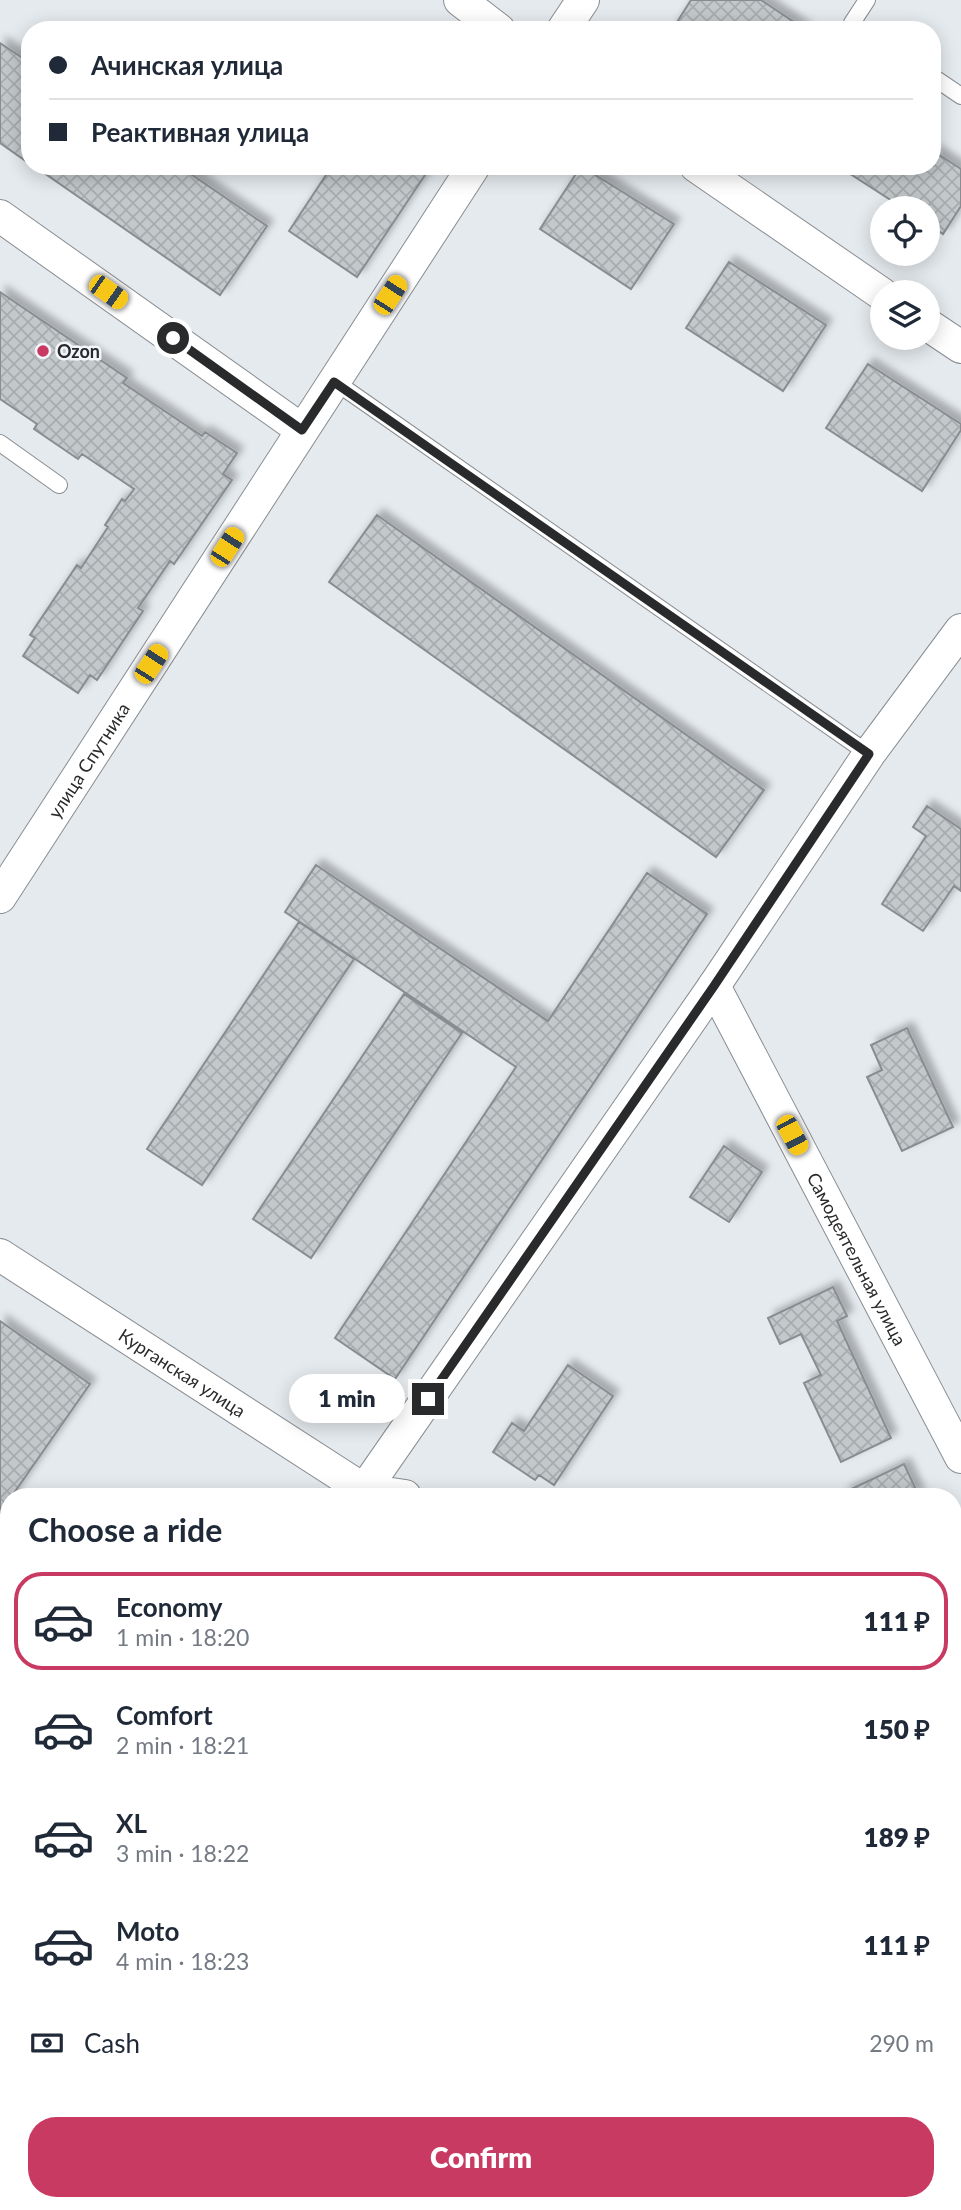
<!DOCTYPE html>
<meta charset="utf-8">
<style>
:root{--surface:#fff;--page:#f6f6f7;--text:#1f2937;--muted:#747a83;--line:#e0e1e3;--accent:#c93a63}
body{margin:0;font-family:Lato,sans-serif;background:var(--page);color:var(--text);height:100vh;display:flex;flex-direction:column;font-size:26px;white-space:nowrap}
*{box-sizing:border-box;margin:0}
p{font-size:23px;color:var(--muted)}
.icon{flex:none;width:38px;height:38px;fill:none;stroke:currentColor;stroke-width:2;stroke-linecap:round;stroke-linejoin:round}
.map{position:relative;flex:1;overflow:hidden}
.drawer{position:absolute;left:0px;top:1488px;width:962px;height:723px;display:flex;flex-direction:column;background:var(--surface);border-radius:28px 28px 0 0;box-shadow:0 4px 18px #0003}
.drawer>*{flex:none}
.banner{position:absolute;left:21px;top:21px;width:920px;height:154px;border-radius:28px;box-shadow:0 4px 18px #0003;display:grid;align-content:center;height:154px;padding:0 28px;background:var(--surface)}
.controls{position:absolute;left:870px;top:196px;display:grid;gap:14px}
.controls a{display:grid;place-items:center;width:70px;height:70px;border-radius:50%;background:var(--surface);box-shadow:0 4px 18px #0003;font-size:35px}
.end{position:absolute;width:32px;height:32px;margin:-16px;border:9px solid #282a2b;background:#fff;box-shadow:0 0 0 4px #fff}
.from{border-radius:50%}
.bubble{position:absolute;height:49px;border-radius:24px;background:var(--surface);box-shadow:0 4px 18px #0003;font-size:23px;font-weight:800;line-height:49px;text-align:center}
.car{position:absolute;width:21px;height:42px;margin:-21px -10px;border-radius:9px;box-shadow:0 0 5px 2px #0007;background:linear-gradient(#f5c518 24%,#345 0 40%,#f5c518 0 76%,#345 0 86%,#f5c518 0)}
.banner b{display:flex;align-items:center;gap:24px;height:66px;font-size:26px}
.banner b+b{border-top:2px solid var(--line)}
.banner i{width:18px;height:18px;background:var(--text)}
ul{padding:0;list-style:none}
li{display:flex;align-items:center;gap:21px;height:98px;margin:0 14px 10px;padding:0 14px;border:4px solid transparent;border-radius:28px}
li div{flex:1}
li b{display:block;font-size:26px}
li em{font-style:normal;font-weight:800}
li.on{border-color:var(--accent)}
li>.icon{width:63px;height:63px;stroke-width:1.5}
h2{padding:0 28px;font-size:32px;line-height:84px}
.pay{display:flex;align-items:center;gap:18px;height:77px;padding:0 28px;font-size:26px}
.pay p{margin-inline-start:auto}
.cta{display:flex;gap:14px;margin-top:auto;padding:14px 28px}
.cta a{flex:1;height:80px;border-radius:28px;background:var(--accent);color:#fff;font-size:28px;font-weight:800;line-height:80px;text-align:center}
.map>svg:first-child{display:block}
.building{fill:url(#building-cross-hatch);stroke:#898d91;stroke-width:2;filter:url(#shadow)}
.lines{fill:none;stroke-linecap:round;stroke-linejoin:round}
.lane-casing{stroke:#898d91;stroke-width:18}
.street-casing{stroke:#898d91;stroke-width:34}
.lane{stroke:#fff;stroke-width:16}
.street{stroke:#fff;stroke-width:32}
.route{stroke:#282a2b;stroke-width:9}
.poi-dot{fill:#c93a63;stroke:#f3f7fb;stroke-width:2.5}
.labels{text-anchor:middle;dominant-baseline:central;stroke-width:5;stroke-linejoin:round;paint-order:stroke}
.poi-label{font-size:18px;font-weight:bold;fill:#282a2b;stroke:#f3f7fb;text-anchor:start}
.street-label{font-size:18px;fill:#282a2b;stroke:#f3f7fb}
</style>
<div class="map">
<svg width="961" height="2210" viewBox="0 0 961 2210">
<defs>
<pattern id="building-cross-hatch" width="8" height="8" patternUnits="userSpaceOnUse" patternTransform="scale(1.75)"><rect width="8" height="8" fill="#c3c8cb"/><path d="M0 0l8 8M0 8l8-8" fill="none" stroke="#a8acae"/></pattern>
<filter id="shadow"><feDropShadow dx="6" dy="-6" stdDeviation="3.5" flood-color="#0004"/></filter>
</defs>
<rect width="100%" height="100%" fill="#e5eaee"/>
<path class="building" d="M691,0H761L806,30H672Z
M0,43L30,63V164L0,143Z
M933,151L961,169V206L943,234L928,224V208H903L838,166H933Z
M34,166H179L267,226L220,295Z
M332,166H431L357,277L289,231Z
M581,166L674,224L631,289L540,229Z
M729,262L826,325L783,391L686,328Z
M0,292L127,378L123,383L202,436L205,432L237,453L223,474L232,480L174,564L170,561L138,608L143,611L97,680L90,675L78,693L23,656L35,638L30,635L77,565L81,568L108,527L105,525L122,499L125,501L134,489L82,454L78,459L34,429L37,424L0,399Z
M868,364L961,424V430L922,491L826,428Z
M377,515L764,790L716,857L329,582Z
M927,806L961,829V891L954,886L923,931L882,904L926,836L913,827Z
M316,865L548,1021L647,873L707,914L395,1379L335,1338L516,1067L285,912Z
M299,922L354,959L202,1185L147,1149Z
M404,994L462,1033L311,1258L253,1219Z
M907,1028L953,1127L902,1151L867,1077L882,1070L871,1045Z
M724,1146L762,1172L729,1222L690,1197Z
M833,1287L847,1316L837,1321L891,1438L841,1462L804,1383L821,1375L801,1334L780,1344L768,1318Z
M0,1321L90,1384L0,1513Z
M568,1365L613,1396L554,1485L539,1475L535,1480L493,1452L512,1423L524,1431Z
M904,1464L919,1496H845L843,1493Z
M954,1569L961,1585V1592L954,1595Z
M954,1610L961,1626V1658L954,1661Z
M9,2186V2202H54L48,2210H0V2199Z
M268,2202H324L328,2210H272Z
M470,2202H491L474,2210Z
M499,2202H523L505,2210Z
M668,2202H702L706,2210H650Z"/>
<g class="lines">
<g class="lane-casing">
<path id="lane" d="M861,30L852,23L867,0
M933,77L961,96
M334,381L869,754
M0,443L59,485
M954,1897L961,1894"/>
</g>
<g class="street-casing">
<g id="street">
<path d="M460,0L499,30"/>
<path d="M563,30L583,0"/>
<path d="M696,166L882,294"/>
<path d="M0,216L302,430"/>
<path d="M928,325L961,347"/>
<path id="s1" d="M0,897L474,166"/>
<path id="s2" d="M714,986L961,1457"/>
<path id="s3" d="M0,1255L364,1490L405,1496"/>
<path d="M360,1496L714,986L869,754L961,630"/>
<path d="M0,2036L9,2023"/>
<path d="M202,2202L206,2210"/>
<path d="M761,2202L765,2210"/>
</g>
</g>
<use href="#lane" class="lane"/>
<use href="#street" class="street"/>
</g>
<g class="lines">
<path class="route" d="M173,338L302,430L334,382L869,754L714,986L428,1399"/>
</g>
<circle class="poi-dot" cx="43" cy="351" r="7"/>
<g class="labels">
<g class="poi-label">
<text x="57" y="351">Ozon</text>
</g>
<g class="street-label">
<text stroke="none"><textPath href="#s1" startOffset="163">улица Спутника</textPath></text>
<text stroke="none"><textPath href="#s2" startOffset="308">Самодеятельная улица</textPath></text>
<text stroke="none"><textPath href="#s3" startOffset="217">Курганская улица</textPath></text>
</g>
</g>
</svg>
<div class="controls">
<a><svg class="icon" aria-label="locate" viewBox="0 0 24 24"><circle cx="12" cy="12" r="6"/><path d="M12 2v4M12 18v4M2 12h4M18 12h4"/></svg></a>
<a><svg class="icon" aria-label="layers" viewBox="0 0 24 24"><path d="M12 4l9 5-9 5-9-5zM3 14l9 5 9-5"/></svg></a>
</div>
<i class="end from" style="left:173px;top:338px"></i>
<i class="end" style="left:428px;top:1399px"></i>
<div class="bubble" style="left:289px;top:1374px;width:116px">1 min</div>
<i class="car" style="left:108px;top:292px;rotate:125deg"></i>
<i class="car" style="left:390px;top:295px;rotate:33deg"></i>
<i class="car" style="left:227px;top:547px;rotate:33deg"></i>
<i class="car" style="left:151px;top:664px;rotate:33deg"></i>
<i class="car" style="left:792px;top:1135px;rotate:152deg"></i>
<div class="banner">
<b><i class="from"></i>Ачинская улица</b>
<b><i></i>Реактивная улица</b>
</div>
<section class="drawer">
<h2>Choose a ride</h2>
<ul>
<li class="on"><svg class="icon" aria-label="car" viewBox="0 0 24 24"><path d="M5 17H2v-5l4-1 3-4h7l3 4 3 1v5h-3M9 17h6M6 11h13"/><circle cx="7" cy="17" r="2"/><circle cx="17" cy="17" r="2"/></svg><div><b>Economy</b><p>1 min · 18:20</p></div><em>111 ₽</em></li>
<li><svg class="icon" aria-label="car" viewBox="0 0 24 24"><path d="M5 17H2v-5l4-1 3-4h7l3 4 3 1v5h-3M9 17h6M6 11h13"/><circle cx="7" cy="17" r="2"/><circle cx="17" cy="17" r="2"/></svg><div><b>Comfort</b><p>2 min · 18:21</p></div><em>150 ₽</em></li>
<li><svg class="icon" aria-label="car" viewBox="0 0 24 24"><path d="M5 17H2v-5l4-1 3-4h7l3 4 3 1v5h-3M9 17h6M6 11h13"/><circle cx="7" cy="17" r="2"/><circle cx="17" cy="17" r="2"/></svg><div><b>XL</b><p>3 min · 18:22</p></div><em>189 ₽</em></li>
<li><svg class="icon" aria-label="car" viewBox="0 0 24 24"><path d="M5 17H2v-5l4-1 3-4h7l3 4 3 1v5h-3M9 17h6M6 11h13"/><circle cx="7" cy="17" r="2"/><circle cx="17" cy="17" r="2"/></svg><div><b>Moto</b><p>4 min · 18:23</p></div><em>111 ₽</em></li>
</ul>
<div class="pay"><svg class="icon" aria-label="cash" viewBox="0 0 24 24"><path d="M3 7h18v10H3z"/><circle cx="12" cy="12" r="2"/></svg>Cash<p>290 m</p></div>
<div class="cta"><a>Confirm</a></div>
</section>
</div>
